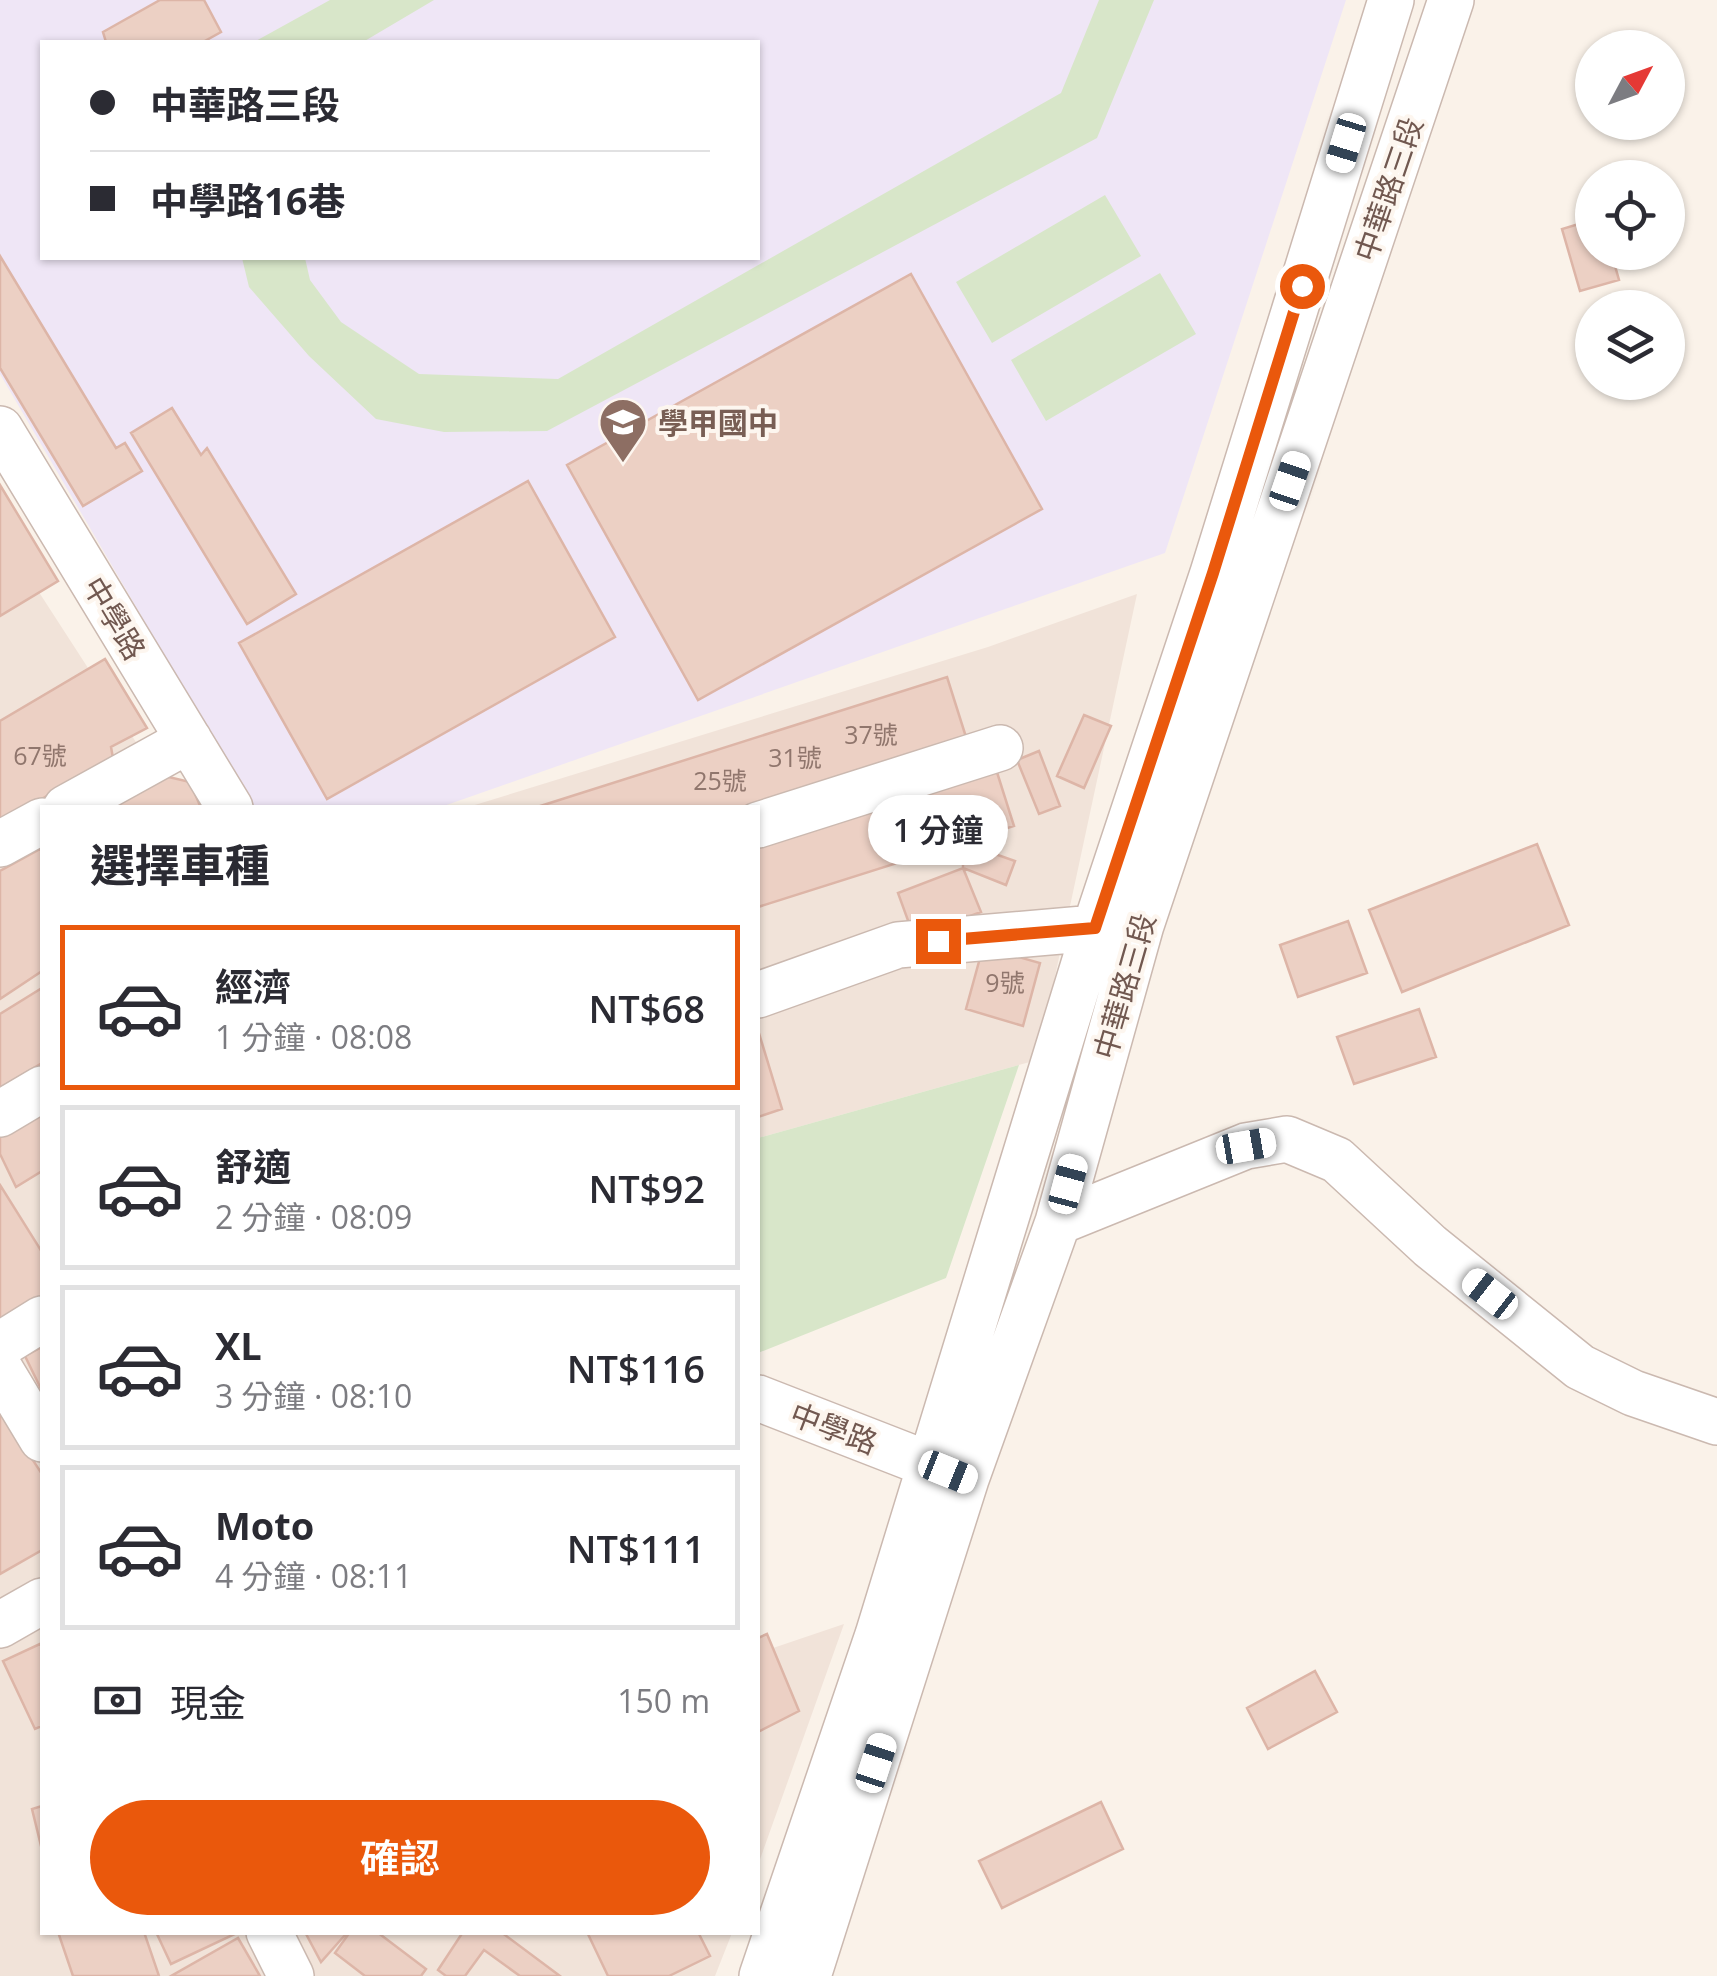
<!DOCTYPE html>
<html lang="zh-TW">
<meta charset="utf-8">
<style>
:root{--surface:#fff;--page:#f7f7f7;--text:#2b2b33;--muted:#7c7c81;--line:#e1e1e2;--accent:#ea580c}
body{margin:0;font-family:"Open Sans","Noto Sans TC",sans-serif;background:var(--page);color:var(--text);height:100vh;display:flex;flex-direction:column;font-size:38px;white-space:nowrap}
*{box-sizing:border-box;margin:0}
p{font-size:32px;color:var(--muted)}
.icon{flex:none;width:55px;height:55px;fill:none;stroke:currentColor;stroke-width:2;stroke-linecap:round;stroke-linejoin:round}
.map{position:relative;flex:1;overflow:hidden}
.sheet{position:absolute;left:40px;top:805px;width:720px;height:1130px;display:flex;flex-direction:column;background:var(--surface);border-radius:0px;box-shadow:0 2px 8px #0004}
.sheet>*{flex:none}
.hud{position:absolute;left:40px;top:40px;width:720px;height:220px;border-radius:0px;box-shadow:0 2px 8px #0004;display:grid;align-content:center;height:220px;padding:0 50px;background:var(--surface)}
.needle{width:65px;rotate:49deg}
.tools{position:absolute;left:1575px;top:30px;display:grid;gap:20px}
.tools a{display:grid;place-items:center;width:110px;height:110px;border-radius:50%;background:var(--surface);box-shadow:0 2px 8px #0004;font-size:50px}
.end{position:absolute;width:45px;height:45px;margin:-22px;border:12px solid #ea580c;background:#fff;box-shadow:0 0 0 5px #fff}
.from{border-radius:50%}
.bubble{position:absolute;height:70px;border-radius:35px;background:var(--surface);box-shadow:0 2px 8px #0004;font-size:32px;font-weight:600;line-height:70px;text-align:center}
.car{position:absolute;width:30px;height:60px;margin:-30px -15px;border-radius:12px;box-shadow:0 0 8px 2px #0007;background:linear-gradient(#fff 24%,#345 0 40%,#fff 0 76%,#345 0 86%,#fff 0)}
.hud b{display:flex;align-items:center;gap:35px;height:95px;font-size:38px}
.hud b+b{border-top:2px solid var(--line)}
.hud i{width:25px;height:25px;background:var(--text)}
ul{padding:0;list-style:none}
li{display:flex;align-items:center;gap:30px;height:165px;margin:0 20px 15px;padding:0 30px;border:5px solid var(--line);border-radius:0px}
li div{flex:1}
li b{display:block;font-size:38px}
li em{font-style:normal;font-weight:600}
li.selected{border-color:var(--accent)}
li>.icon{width:90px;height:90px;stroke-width:1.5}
h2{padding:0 50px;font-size:45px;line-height:120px}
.pay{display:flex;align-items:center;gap:25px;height:110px;padding:0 50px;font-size:38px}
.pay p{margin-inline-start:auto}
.cta{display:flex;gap:20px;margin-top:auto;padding:20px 50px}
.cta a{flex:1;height:115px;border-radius:60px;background:var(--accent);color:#fff;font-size:40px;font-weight:600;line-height:115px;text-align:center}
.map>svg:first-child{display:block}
.residential{fill:#f1e3d9}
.education{fill:#efe6f6;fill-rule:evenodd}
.green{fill:#d8e6c9}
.building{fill:#ecd0c4;stroke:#ddb5a7;stroke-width:2.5}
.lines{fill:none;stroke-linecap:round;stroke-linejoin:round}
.minor-casing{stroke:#cbb9b0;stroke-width:48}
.minor{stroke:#fff;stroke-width:45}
.route{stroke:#ea580c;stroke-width:12}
.labels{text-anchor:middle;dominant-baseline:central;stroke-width:8;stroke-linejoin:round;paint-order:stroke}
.number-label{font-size:25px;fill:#90766d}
.street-label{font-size:30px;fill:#715850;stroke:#fdf6ef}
.education-label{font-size:30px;font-weight:bold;fill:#785e54;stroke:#fdf6ef;text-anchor:start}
</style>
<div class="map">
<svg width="1717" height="1976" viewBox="0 0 1717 1976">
<rect width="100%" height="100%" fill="#faf2e9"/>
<path class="residential" d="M0,532L178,807L42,808V1932L732,1933L715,1976H0Z
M1137,594L1037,1060L758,1138V808H465L988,647Z
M844,1624L758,1865V1653Z"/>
<path class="education" d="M0,0H1346L1165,553L438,808L253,807L0,374ZM42,42H758V258H42Z"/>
<path class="green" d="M330,0H434L363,42H254Z
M1099,0H1154L1097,138L547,431L444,432L376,419L309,356L249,287L242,258H305L310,280L341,322L419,374L558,379L1061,93Z
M1105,195L1141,256L992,343L956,282Z
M1160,273L1196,334L1046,421L1011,360Z
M1019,1065L946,1278L758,1353V1138Z"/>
<path class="building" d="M160,0H204L221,32L203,42H106L103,32Z
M1592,220V252H1611L1619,280L1580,291L1562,229Z
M0,256L116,448L125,443L142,471L83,506L0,368Z
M911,274L1042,509L698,700L567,465Z
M172,408L201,455L207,448L296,594L247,624L131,433Z
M528,481L615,637L327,799L239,643Z
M0,485L58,581L0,616Z
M105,659L147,728L111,747L113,758L0,823V721Z
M947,677L966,737L743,808H534Z
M1084,715L1111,726L1084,788L1057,776Z
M1039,751L1060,806L1039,814L1017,760Z
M995,766L1014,826L758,907V838Z
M156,774L190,782L201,808H99Z
M1537,844L1569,925L1402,992L1369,910Z
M42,848V971L0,999V871Z
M978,848L1015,861L1006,885L963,868V857Z
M963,868L981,912L914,937L898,893Z
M1348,921L1367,973L1298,997L1280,945Z
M983,947L1040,963L1023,1026L966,1009Z
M42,988V1063L0,1088V1014Z
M1419,1009L1436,1057L1354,1084L1337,1037Z
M758,1030L782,1109L758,1117Z
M42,1097V1171L16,1187L0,1154V1122Z
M0,1185L42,1252V1297L0,1326Z
M42,1347V1391L25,1356Z
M0,1410L42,1474V1550L0,1574Z
M767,1634L799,1711L758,1732V1638Z
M42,1643V1726L35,1729L3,1661Z
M1315,1671L1337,1712L1268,1749L1247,1708Z
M1101,1802L1123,1849L1002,1908L979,1861Z
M42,1806V1850L32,1809Z
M58,1932H144L159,1976H73Z
M156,1932H237V1933L171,1964Z
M305,1932H343L345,1935L321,1962Z
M350,1932H377L426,1969L421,1976H365L335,1953Z
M463,1932H501L560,1976H520L484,1950L465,1976H446L438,1970Z
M587,1932H698L710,1956L669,1976H608Z
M238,1938L260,1976H171Z"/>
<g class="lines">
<g class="minor-casing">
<path id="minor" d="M0,429L230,808
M66,808L189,740
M758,825L1000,748
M0,844L42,821
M758,995L898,945L1095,928
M0,1114L42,1089
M1058,1222L1246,1146L1287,1139L1337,1160L1430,1246L1580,1367L1633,1393L1717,1422
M0,1345L42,1319
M0,1369L42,1439
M758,1398L956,1475
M0,1625L42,1601
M269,1932L291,1976
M762,1976L878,1635L1095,928L1213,573L1391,0
M808,1976L966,1479L1058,1222L1141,925L1451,0"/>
</g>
<use href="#minor" class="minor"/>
</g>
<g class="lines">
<path class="route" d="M938,941L1095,928L1213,573L1302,286"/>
</g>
<defs>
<g id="school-pin" transform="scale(2.5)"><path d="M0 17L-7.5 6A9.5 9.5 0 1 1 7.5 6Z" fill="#8d6e63" stroke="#fdf6ef"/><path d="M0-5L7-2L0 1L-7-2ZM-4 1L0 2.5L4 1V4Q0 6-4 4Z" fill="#fff"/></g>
</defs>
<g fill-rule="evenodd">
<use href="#school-pin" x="623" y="422"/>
</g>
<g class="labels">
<g class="number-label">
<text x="871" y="734">37號</text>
<text x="40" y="755">67號</text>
<text x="795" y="757">31號</text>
<text x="720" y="780">25號</text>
<text x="1005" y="982">9號</text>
</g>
<g class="street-label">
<text transform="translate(1388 189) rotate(-71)">中華路三段</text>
<text transform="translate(115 618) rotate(59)">中學路</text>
<text transform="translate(1124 986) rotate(-74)">中華路三段</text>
<text transform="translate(834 1428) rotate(21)">中學路</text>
</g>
<g class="education-label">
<text x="658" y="422">學甲國中</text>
</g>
</g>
</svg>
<div class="tools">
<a><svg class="needle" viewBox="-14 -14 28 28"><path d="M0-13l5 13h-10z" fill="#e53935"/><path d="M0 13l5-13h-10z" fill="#7c7c81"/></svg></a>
<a><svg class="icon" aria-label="locate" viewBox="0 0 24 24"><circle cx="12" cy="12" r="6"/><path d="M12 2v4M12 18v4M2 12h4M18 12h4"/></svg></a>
<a><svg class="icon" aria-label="layers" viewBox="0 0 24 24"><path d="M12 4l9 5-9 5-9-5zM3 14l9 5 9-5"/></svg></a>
</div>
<i class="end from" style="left:1302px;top:286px"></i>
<i class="end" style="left:938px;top:941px"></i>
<div class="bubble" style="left:868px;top:795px;width:140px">1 分鐘</div>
<i class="car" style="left:1346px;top:143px;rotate:197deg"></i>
<i class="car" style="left:1290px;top:481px;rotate:19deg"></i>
<i class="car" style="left:1246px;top:1146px;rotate:80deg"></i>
<i class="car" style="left:1068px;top:1184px;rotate:15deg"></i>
<i class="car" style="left:1490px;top:1294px;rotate:308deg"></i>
<i class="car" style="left:948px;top:1472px;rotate:112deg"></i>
<i class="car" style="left:876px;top:1763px;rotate:18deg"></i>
<div class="hud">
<b><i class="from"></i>中華路三段</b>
<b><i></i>中學路16巷</b>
</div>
<section class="sheet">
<h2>選擇車種</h2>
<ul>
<li class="selected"><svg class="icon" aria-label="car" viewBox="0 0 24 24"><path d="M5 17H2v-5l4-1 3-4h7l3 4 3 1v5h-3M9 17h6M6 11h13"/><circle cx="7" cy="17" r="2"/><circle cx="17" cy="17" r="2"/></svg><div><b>經濟</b><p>1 分鐘 · 08:08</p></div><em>NT$68</em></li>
<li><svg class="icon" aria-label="car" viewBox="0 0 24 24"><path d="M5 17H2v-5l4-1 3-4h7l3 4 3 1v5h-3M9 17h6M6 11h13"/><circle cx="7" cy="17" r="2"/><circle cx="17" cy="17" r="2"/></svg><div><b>舒適</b><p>2 分鐘 · 08:09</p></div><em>NT$92</em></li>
<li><svg class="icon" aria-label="car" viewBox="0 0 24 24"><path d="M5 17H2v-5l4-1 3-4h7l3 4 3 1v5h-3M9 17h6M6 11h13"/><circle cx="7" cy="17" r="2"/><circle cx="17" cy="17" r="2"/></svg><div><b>XL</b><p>3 分鐘 · 08:10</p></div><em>NT$116</em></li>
<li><svg class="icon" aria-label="car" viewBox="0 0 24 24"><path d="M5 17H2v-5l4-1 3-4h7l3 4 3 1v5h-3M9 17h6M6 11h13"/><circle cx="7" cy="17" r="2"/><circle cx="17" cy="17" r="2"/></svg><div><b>Moto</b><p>4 分鐘 · 08:11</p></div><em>NT$111</em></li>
</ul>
<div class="pay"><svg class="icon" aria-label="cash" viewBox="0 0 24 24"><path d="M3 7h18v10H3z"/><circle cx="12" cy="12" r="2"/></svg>現金<p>150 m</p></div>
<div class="cta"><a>確認</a></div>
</section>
</div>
